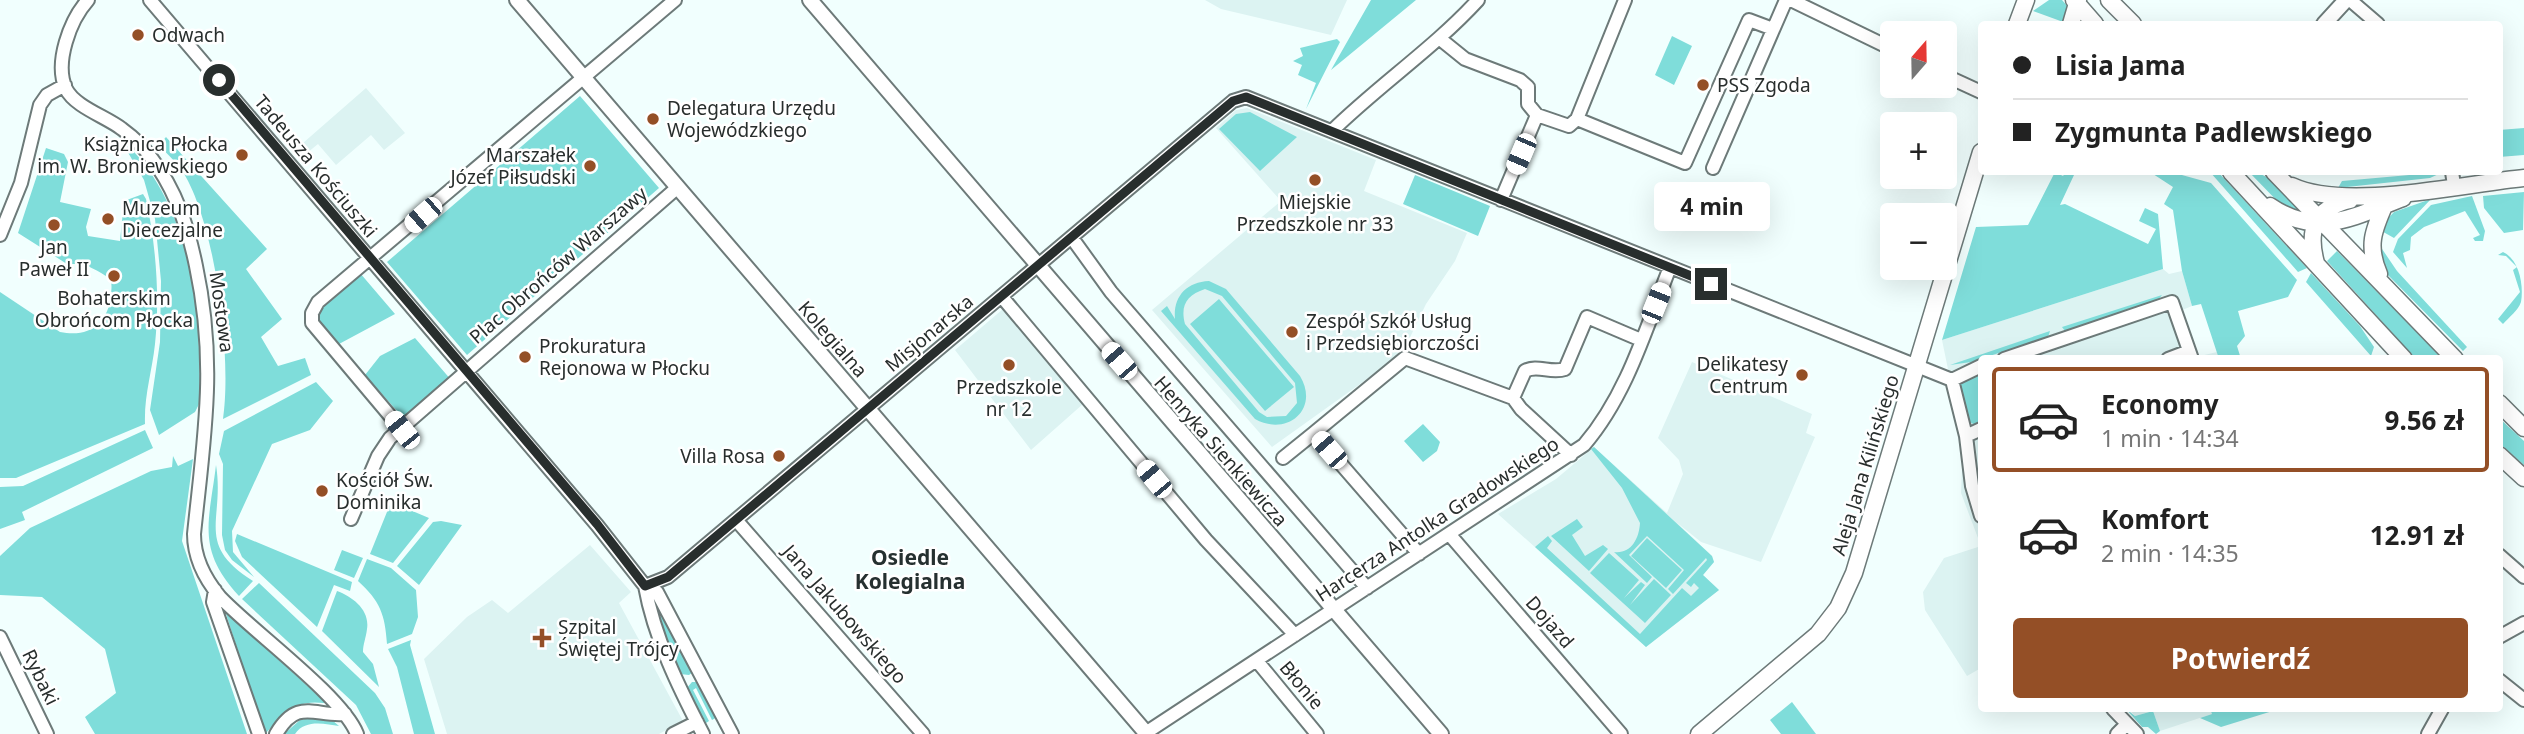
<!DOCTYPE html>
<html lang="pl">
<meta charset="utf-8">
<style>
:root{--surface:#fff;--page:#f2f2f2;--text:#222;--muted:#767676;--line:#e0e0e0;--accent:#944f26}
body{margin:0;font-family:"Noto Sans",sans-serif;background:var(--page);color:var(--text);height:100vh;display:flex;flex-direction:column;font-size:26px;white-space:nowrap}
*{box-sizing:border-box;margin:0}
p{font-size:23px;color:var(--muted)}
.icon{flex:none;width:38px;height:38px;fill:none;stroke:currentColor;stroke-width:2;stroke-linecap:round;stroke-linejoin:round}
.map{position:relative;flex:1;overflow:hidden}
.details{position:absolute;left:1978px;top:355px;width:525px;height:357px;display:flex;flex-direction:column;background:var(--surface);border-radius:7px;box-shadow:0 7px 28px #0002}
.details>*{flex:none}
.guide{position:absolute;left:1978px;top:21px;width:525px;height:154px;border-radius:7px;box-shadow:0 7px 28px #0002;display:grid;align-content:center;height:154px;padding:0 35px;background:var(--surface)}
.needle{width:46px;rotate:20deg}
.tools{position:absolute;left:1880px;top:21px;display:grid;gap:14px}
.tools a{display:grid;place-items:center;width:77px;height:77px;border-radius:7px;background:var(--surface);box-shadow:0 7px 28px #0002;font-size:35px}
.end{position:absolute;width:32px;height:32px;margin:-16px;border:9px solid #282e2d;background:#fff;box-shadow:0 0 0 4px #fff}
.from{border-radius:50%}
.bubble{position:absolute;height:49px;border-radius:7px;background:var(--surface);box-shadow:0 7px 28px #0002;font-size:23px;font-weight:700;line-height:49px;text-align:center}
.car{position:absolute;width:21px;height:42px;margin:-21px -10px;border-radius:9px;box-shadow:0 0 5px 2px #0007;background:linear-gradient(#fff 24%,#345 0 40%,#fff 0 76%,#345 0 86%,#fff 0)}
.guide b{display:flex;align-items:center;gap:24px;height:66px;font-size:26px}
.guide b+b{border-top:2px solid var(--line)}
.guide i{width:18px;height:18px;background:var(--text)}
ul{padding:12px 0 0;list-style:none}
li{display:flex;align-items:center;gap:21px;height:105px;margin:0 14px 10px;padding:0 21px;border:4px solid transparent;border-radius:7px}
li div{flex:1}
li b{display:block;font-size:26px}
li em{font-style:normal;font-weight:700}
li.current{border-color:var(--accent)}
li>.icon{width:63px;height:63px;stroke-width:1.5}
.button{display:flex;gap:14px;margin-top:auto;padding:14px 35px}
.button a{flex:1;height:80px;border-radius:7px;background:var(--accent);color:#fff;font-size:28px;font-weight:700;line-height:80px;text-align:center}
.map>svg:first-child{display:block}
.built{fill:#dcf3f2}
.green{fill:#7fddda;fill-rule:evenodd}
.lines{fill:none;stroke-linecap:round;stroke-linejoin:round}
.minor-casing{stroke:#6d7a79;stroke-width:16}
.tertiary-casing{stroke:#6d7a79;stroke-width:18}
.secondary-casing{stroke:#6d7a79;stroke-width:19}
.minor{stroke:#fff;stroke-width:12}
.tertiary{stroke:#fff;stroke-width:14}
.secondary{stroke:#fff;stroke-width:16}
.route{stroke:#282e2d;stroke-width:9}
.poi-dot{fill:#944f26;stroke:#fff;stroke-width:2.5}
.labels{text-anchor:middle;dominant-baseline:central;stroke-width:5;stroke-linejoin:round;paint-order:stroke}
.poi-label{font-size:19px;fill:#282e2d;stroke:#fff;text-anchor:start}
.street-label{font-size:19px;fill:#282e2d;stroke:#fff}
.neighbourhood-label{font-size:21px;font-weight:bold;fill:#263030;stroke:#fff}
</style>
<div class="map">
<svg width="2524" height="734" viewBox="0 0 2524 734">
<rect width="100%" height="100%" fill="#f1fffe"/>
<path class="built" d="M1205,0H1347L1331,35L1221,9Z
M366,88L405,133L384,150L371,135L336,165L318,144L302,157L295,150Z
M1247,108L1376,160L1364,191L1467,233L1455,261L1426,304L1402,354L1272,447L1152,310L1281,201L1216,128L1236,110Z
M2163,269L2169,274L2182,271L2192,306L2180,311L2196,357L2217,352L2219,359H1981V668L1967,676L1925,610L1923,592L1944,558L1981,546L1961,493L1963,442L1942,340Z
M1003,309L1083,404L1031,450L955,350Z
M1692,362L1812,414L1806,433L1815,437L1761,562L1701,542L1676,522L1712,556L1714,562L1703,575L1719,590L1646,647L1498,514L1556,479L1594,447L1667,513L1683,474L1679,460L1658,438Z
M590,545L631,592L619,603L683,721L659,734H447L424,659L467,617L492,600L508,613Z
M2129,709H2210L2212,714L2160,731L2153,711L2135,716Z"/>
<path class="green" d="M1371,0H1416L1331,70Z
M2049,0H2062L2070,9L2066,23L2033,11Z
M1672,36L1692,46L1674,85L1655,75Z
M1337,39L1340,42L1306,109L1316,83L1298,75L1302,65L1293,61L1303,56L1300,48Z
M580,96L659,188L467,355L387,262Z
M1250,112L1297,137L1260,171L1219,129L1236,114Z
M2524,128V155L2499,157V130Z
M119,137C192,201 201,311 200,402L195,412L159,435L150,410L160,342L161,281L155,219L144,180Z
M166,137L267,249L246,269L282,319L261,337L278,366L305,358L311,375L223,419C232,358 216,221 181,169C175,161 166,153 159,145Z
M46,148L64,154L68,162L60,202L91,209L86,227L88,236L120,241L124,201L143,194L146,199C156,245 160,297 155,344C152,372 144,395 145,424L16,478H0V292L60,332C89,338 108,324 111,295C111,290 113,283 109,279C104,273 91,268 84,264L82,270L77,264H67L18,233Z
M2055,172L2063,176L2066,172L2074,175L2060,205L2065,204L2148,244L2156,229L2139,221L2145,208L2158,214L2163,269L1942,340L1976,227L2028,225Z
M2150,172H2171L2211,183L2297,280L2288,297L2238,311L2245,336L2237,346L2241,359H2219L2201,304L2192,306L2182,271L2173,210L2164,204L2173,187Z
M2210,172H2218L2307,268L2298,272Z
M2249,172C2269,171 2288,195 2299,211L2285,209Z
M2443,172L2430,178L2338,188L2342,181Z
M1415,175L1490,206L1478,236L1403,204Z
M2524,192L2523,230L2504,233L2484,208L2483,196Z
M2472,196L2485,231L2483,241H2475L2473,238L2480,235L2465,211L2424,227L2411,237L2410,250L2403,253L2407,268L2393,252L2398,239L2431,205Z
M2431,199L2394,238L2378,229L2394,212Z
M2378,243L2397,271L2467,347L2463,351L2382,269Z
M2337,251L2429,345L2442,359H2416L2327,261Z
M2503,252C2519,259 2524,285 2521,302C2518,311 2509,317 2503,324L2498,319L2520,292L2513,270L2517,267L2506,256L2498,255Z
M360,273L395,314L339,344L317,322L318,309Z
M2311,273L2360,326L2374,347L2371,356L2306,282Z
M1209,281L1226,289L1300,376C1320,409 1287,437 1255,419L1161,311L1167,306L1175,319C1173,297 1186,282 1209,281ZM1205,289L1222,296L1295,383L1297,403L1286,416L1267,417L1259,412L1185,324C1180,305 1187,295 1205,289Z
M2162,295L2158,300L2065,331L2062,327Z
M1219,299L1294,387L1265,411L1190,324Z
M2050,331L2048,337L1971,362L1950,365Z
M415,338L452,381L405,420L365,375L380,356Z
M1981,372V424L1975,425L1968,421L1958,383Z
M316,382L333,401L310,430L272,444L232,531L233,552L254,577L232,560L225,550L222,535L223,464L219,454L224,431Z
M2499,418L2524,441V465L2499,443Z
M1423,424L1440,442L1437,451L1423,462L1404,441Z
M145,430L153,448L22,512L25,520L0,529V487L23,486Z
M1594,447L1712,556L1714,562L1703,575L1719,590L1646,647L1535,547L1548,536L1552,541L1547,548L1640,634L1682,588L1691,596L1699,588L1694,583L1691,587L1686,583L1707,560L1706,558L1673,594L1668,589L1684,570L1647,536L1629,555L1652,577L1647,583L1614,552C1631,554 1639,539 1640,523L1622,488L1591,449Z
M173,456L178,466L193,459L182,541L247,734H95L85,717L116,693L105,649L42,597L0,595V556L30,528L151,471L172,467Z
M216,465C225,520 194,544 253,581L239,596C196,549 209,523 216,465Z
M391,502L429,518L393,563L370,554Z
M1577,519L1583,527L1572,535L1585,556L1603,545L1608,549L1589,571L1551,536Z
M441,521L462,525L419,585L397,566L433,522Z
M237,534L352,582L350,591L334,585L317,627L242,557L235,541Z
M1647,538L1682,570L1666,588L1631,556Z
M342,550L363,558L354,578L334,570Z
M1609,553L1639,580L1624,598L1641,582L1645,585L1630,605L1654,579L1671,595L1645,623L1590,573Z
M367,559L391,568L416,590L418,617L412,634L387,644C385,614 380,601 358,581Z
M259,583L375,693L385,708L393,734H371L356,705L242,599Z
M337,591C353,597 370,610 367,629C366,638 363,644 363,652L373,664L379,687L322,631Z
M653,596L693,672L689,675L680,674L651,599Z
M225,611L324,701V703C293,699 283,715 265,734Z
M411,640L410,645L435,734H414L397,667L388,649Z
M692,682H699L719,716L712,720L696,688L693,690L709,721L703,725L686,689Z
M1792,702L1816,734H1781L1770,720Z
M2126,709L2135,716L2153,711L2160,731L2156,734L2148,727H2142Z
M2210,709H2279L2221,727L2200,718L2212,714Z
M315,717L332,720L339,726C325,724 305,719 295,734H284L300,720Z"/>
<g class="lines">
<g class="minor-casing">
<path id="minor" d="M88,0C70,20 54,63 66,89C75,107 107,117 122,129C133,137 144,147 152,159C176,190 188,227 196,266C217,364 204,437 194,534C194,558 205,579 220,597C252,631 342,696 357,734
M150,0L597,525L645,586L657,592L732,734
M1791,0L1892,49
M2350,0L2378,24
M1439,38L1465,59L1520,80L1528,87V104L1537,115L1501,200
M1944,75L1981,92
M1537,115L1569,126L1577,119L1685,163L1749,20L1773,29
M1577,119L1625,0
M1332,131C1379,85 1434,48 1478,0
M1713,168L1786,0
M2452,172L2454,185
M0,235L21,183L40,105L47,95L65,85
M1072,238L1111,292L1367,588
M1002,297L1206,540L1295,635
M2004,359L2172,302L2192,359
M2168,359L2189,351
M1952,380L1981,366
M402,430L312,323V313L318,302L675,0
M1314,433L1405,358L1513,398
M1966,436L1981,429
M1571,455L1521,409L1513,398L1525,371C1537,364 1551,374 1565,369L1587,317L1641,340
M1283,458L1314,433L1419,554
M351,519L378,456L390,438L678,187
M737,521L923,734
M1450,535L1621,734
M2499,555L2524,577
M645,586L668,577L1233,101L1246,97L1952,380L1966,436L1972,486L1981,516
M645,586C654,637 679,688 703,734
M215,590L213,602L259,734
M0,637L47,734
M2499,637L2524,623
M1257,661L1317,734
M2499,680L2524,700
M2113,709L2137,734
M276,734C298,697 315,717 345,714
M673,734L697,722
M1144,734L1584,445C1627,395 1646,328 1670,267
M2117,734L2127,724
M2428,734L2442,709"/>
</g>
<g class="tertiary-casing">
<path id="tertiary" d="M517,0L1147,734
M810,0L1441,734
M2324,24L2346,0"/>
</g>
<g class="secondary-casing">
<path id="secondary" d="M2074,0L2095,24
M2109,0L2133,24
M2017,24L2026,0
M2071,24L2078,0
M2231,172L2404,359
M2274,172L2455,359
M2292,186C2346,211 2463,184 2524,178
M2270,206C2318,239 2355,216 2403,198
M2316,263C2307,230 2315,208 2350,200
M2379,274C2367,246 2373,231 2385,204
M2499,403L2524,428
M2499,455L2524,478
M1699,734L1818,634L1838,608L1854,573L1981,152"/>
</g>
<use href="#minor" class="minor"/>
<use href="#tertiary" class="tertiary"/>
<use href="#secondary" class="secondary"/>
</g>
<g class="lines">
<path class="route" d="M219,80L597,524L645,586L668,577L1233,101L1246,97L1711,284"/>
</g>
<g class="poi-dot">
<circle cx="138" cy="35" r="7"/>
<circle cx="1703" cy="85" r="7"/>
<circle cx="653" cy="119" r="7"/>
<circle cx="242" cy="155" r="7"/>
<circle cx="590" cy="166" r="7"/>
<circle cx="1315" cy="180" r="7"/>
<circle cx="108" cy="219" r="7"/>
<circle cx="54" cy="225" r="7"/>
<circle cx="114" cy="276" r="7"/>
<circle cx="1292" cy="332" r="7"/>
<circle cx="525" cy="357" r="7"/>
<circle cx="1009" cy="365" r="7"/>
<circle cx="1802" cy="375" r="7"/>
<circle cx="779" cy="456" r="7"/>
<circle cx="322" cy="491" r="7"/>
<path d="M538.5 627.5h7v7h7v7h-7v7h-7v-7h-7v-7h7z"/>
</g>
<g class="labels">
<g class="poi-label">
<text x="152" y="35">Odwach</text>
<text x="1717" y="85">PSS Zgoda</text>
<text x="667" y="108">Delegatura Urzędu<tspan x="667" dy="22">Wojewódzkiego</tspan></text>
<text x="228" y="144" text-anchor="end">Książnica Płocka<tspan x="228" dy="22">im. W. Broniewskiego</tspan></text>
<text x="576" y="155" text-anchor="end">Marszałek<tspan x="576" dy="22">Józef Piłsudski</tspan></text>
<text x="1315" y="202" text-anchor="middle">Miejskie<tspan x="1315" dy="22">Przedszkole nr 33</tspan></text>
<text x="122" y="208">Muzeum<tspan x="122" dy="22">Diecezjalne</tspan></text>
<text x="54" y="247" text-anchor="middle">Jan<tspan x="54" dy="22">Paweł II</tspan></text>
<text x="114" y="298" text-anchor="middle">Bohaterskim<tspan x="114" dy="22">Obrońcom Płocka</tspan></text>
<text x="1306" y="321">Zespół Szkół Usług<tspan x="1306" dy="22">i Przedsiębiorczości</tspan></text>
<text x="539" y="346">Prokuratura<tspan x="539" dy="22">Rejonowa w Płocku</tspan></text>
<text x="1788" y="364" text-anchor="end">Delikatesy<tspan x="1788" dy="22">Centrum</tspan></text>
<text x="1009" y="387" text-anchor="middle">Przedszkole<tspan x="1009" dy="22">nr 12</tspan></text>
<text x="765" y="456" text-anchor="end">Villa Rosa</text>
<text x="336" y="480">Kościół Św.<tspan x="336" dy="22">Dominika</tspan></text>
<text x="558" y="627">Szpital<tspan x="558" dy="22">Świętej Trójcy</tspan></text>
</g>
<g class="street-label">
<text transform="translate(316 166) rotate(50)">Tadeusza Kościuszki</text>
<text transform="translate(558 265) rotate(-41)">Plac Obrońców Warszawy</text>
<text transform="translate(222 312) rotate(82)">Mostowa</text>
<text transform="translate(929 333) rotate(-40)">Misjonarska</text>
<text transform="translate(833 339) rotate(49)">Kolegialna</text>
<text transform="translate(1221 451) rotate(49)">Henryka Sienkiewicza</text>
<text transform="translate(1865 465) rotate(-73)">Aleja Jana Kilińskiego</text>
<text transform="translate(1437 519) rotate(-33)">Harcerza Antolka Gradowskiego</text>
<text transform="translate(845 614) rotate(49)">Jana Jakubowskiego</text>
<text transform="translate(1550 622) rotate(49)">Dojazd</text>
<text transform="translate(41 677) rotate(64)">Rybaki</text>
<text transform="translate(1302 685) rotate(50)">Błonie</text>
</g>
<g class="neighbourhood-label">
<text x="910" y="557">Osiedle<tspan x="910" dy="24">Kolegialna</tspan></text>
</g>
</g>
</svg>
<div class="tools">
<a><svg class="needle" viewBox="-14 -14 28 28"><path d="M0-13l5 13h-10z" fill="#e53935"/><path d="M0 13l5-13h-10z" fill="#767676"/></svg></a>
<a>+</a>
<a>−</a>
</div>
<i class="end from" style="left:219px;top:80px"></i>
<i class="end" style="left:1711px;top:284px"></i>
<div class="bubble" style="left:1654px;top:182px;width:116px">4 min</div>
<i class="car" style="left:1521px;top:154px;rotate:203deg"></i>
<i class="car" style="left:423px;top:215px;rotate:229deg"></i>
<i class="car" style="left:1656px;top:303px;rotate:22deg"></i>
<i class="car" style="left:1119px;top:361px;rotate:319deg"></i>
<i class="car" style="left:402px;top:430px;rotate:321deg"></i>
<i class="car" style="left:1329px;top:450px;rotate:319deg"></i>
<i class="car" style="left:1154px;top:479px;rotate:320deg"></i>
<div class="guide">
<b><i class="from"></i>Lisia Jama</b>
<b><i></i>Zygmunta Padlewskiego</b>
</div>
<section class="details">
<ul>
<li class="current"><svg class="icon" aria-label="car" viewBox="0 0 24 24"><path d="M5 17H2v-5l4-1 3-4h7l3 4 3 1v5h-3M9 17h6M6 11h13"/><circle cx="7" cy="17" r="2"/><circle cx="17" cy="17" r="2"/></svg><div><b>Economy</b><p>1 min · 14:34</p></div><em>9.56 zł</em></li>
<li><svg class="icon" aria-label="car" viewBox="0 0 24 24"><path d="M5 17H2v-5l4-1 3-4h7l3 4 3 1v5h-3M9 17h6M6 11h13"/><circle cx="7" cy="17" r="2"/><circle cx="17" cy="17" r="2"/></svg><div><b>Komfort</b><p>2 min · 14:35</p></div><em>12.91 zł</em></li>
</ul>
<div class="button"><a>Potwierdź</a></div>
</section>
</div>
